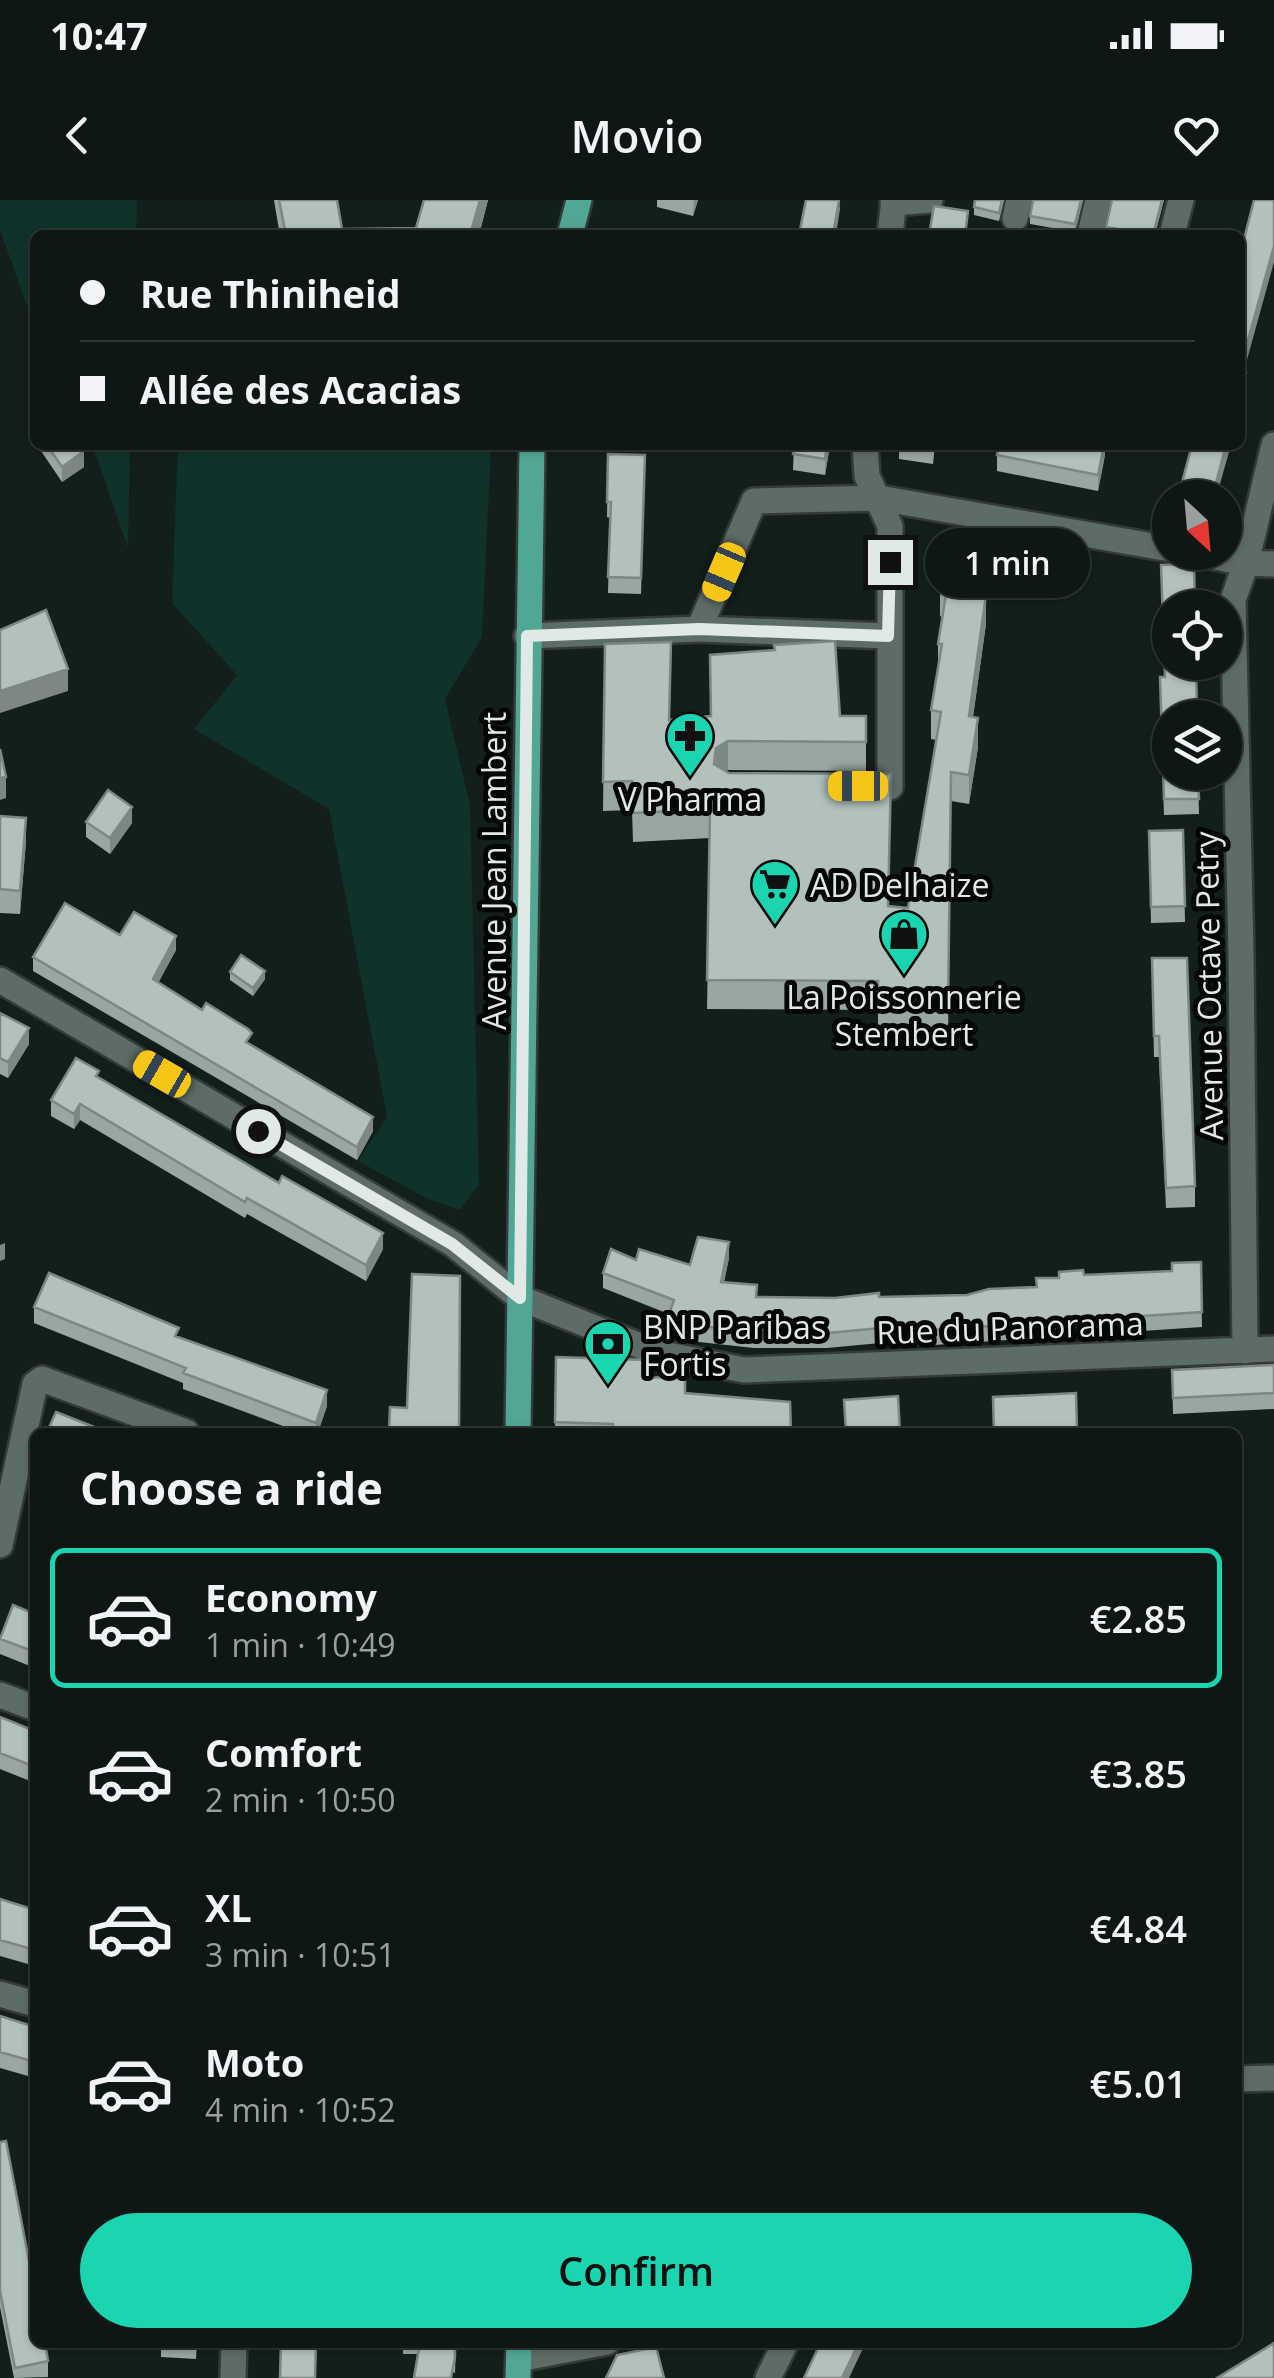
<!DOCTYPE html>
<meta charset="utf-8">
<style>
:root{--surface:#0e1714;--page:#17201d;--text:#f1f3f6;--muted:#9b9fa0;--line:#2e3634;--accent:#1bd5b1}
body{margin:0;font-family:"Open Sans",sans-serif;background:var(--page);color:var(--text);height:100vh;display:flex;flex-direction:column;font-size:38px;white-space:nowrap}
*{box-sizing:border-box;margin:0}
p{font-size:32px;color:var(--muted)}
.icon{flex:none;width:55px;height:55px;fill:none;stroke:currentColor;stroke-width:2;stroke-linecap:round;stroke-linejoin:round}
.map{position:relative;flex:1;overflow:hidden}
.sheet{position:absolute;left:30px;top:1228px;width:1212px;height:920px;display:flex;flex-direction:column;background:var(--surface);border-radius:15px;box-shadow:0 2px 8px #0004,0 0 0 2px var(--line)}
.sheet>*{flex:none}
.banner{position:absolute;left:30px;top:30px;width:1215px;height:220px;border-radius:15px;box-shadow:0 2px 8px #0004,0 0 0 2px var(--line);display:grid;align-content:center;height:220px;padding:0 50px;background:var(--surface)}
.needle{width:65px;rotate:154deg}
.buttons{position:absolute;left:1152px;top:280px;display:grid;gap:20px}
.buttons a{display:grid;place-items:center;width:90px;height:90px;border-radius:50%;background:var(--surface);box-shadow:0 2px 8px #0004,0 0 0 2px var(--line);font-size:50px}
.end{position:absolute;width:45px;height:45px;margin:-22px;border:12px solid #e1e9e7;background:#111;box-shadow:0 0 0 5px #111}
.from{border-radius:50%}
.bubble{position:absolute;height:70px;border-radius:35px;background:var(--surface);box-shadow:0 2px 8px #0004,0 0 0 2px var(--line);font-size:32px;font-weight:600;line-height:70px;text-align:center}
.car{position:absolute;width:30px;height:60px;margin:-30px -15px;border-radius:12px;box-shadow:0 0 8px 2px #0007;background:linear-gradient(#f5c518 24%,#345 0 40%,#f5c518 0 76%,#345 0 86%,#f5c518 0)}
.banner b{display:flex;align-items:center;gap:35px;height:95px;font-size:38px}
.banner b+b{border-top:2px solid var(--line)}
.banner i{width:25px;height:25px;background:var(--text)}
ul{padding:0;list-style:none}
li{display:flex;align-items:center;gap:30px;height:140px;margin:0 20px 15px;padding:0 30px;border:5px solid transparent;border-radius:15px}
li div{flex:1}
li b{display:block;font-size:38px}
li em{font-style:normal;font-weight:600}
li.on{border-color:var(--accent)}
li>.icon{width:90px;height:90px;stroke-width:1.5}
h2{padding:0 50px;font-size:45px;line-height:120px}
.cta{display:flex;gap:20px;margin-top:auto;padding:20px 50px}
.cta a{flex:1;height:115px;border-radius:60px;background:var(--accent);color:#111;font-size:40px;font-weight:600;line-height:115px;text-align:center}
.status{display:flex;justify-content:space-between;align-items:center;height:70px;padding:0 50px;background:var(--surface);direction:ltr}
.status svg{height:28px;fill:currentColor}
header{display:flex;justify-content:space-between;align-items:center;height:130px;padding:0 50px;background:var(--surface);font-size:45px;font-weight:600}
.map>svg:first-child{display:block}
.green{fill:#0f332a}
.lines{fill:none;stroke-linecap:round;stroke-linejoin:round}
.minor-casing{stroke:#333a38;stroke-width:30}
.major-casing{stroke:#333a38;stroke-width:30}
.minor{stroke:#5e6c68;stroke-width:25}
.major{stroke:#51a793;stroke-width:25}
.wall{fill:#99a6a2}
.shaded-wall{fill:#7d8784}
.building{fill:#b2c1bc;stroke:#7d8784;stroke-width:2.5}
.route{stroke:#e1e9e7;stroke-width:12}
.labels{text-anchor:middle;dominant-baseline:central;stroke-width:10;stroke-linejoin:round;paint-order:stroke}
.poi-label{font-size:32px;fill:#e1e9e7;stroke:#040706}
.street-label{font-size:32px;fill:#e1e9e7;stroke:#040706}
</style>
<div class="status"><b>10:47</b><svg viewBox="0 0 49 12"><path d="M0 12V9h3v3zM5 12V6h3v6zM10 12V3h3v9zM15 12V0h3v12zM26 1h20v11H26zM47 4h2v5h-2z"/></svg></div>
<header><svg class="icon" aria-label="back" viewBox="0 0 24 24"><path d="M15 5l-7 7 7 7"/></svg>Movio<svg class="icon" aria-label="heart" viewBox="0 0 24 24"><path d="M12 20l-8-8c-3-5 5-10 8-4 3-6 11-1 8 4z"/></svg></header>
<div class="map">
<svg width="1274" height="2178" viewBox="0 0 1274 2178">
<rect width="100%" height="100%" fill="#131f1b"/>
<path class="green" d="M0,0H137L136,35H35V128L0,30Z
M88,245H130L128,348L97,258Z
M178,245H491L482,437L445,499L470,605L479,985L460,1010L428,999L358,961L387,917L329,609L194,529L237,475L172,403Z"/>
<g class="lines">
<g class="minor-casing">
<path id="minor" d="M893,3L930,0
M1015,18L1019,0
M1091,30L1098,0
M890,35L894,0
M1172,35L1181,0
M865,245L867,276L890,326V587H872
M1189,352L1246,363L1274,364
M699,429L754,301L879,298L1170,349
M527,436L699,429L888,436
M0,780L453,1044L520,1098L658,1153L744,1170L1274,1149
M1245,1151L1241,753L1233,400L1246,363L1274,245
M0,1345L35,1184L42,1179L186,1232
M0,1495L35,1508
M0,1794L35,1804
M1238,1879L1274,1878
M519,2159L607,2142
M233,2178L234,2142
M768,2178L786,2142"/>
</g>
<g class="major-casing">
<path id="major" d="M570,35L579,0
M518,1232L532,245
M518,2178L519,2142"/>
</g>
<use href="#minor" class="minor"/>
<use href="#major" class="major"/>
</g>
<path class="wall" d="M274,0H337L342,29L416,28L424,0H488L479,35H191L279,30Z
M657,0H698L693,16L657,7Z
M1004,0L999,21L974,15V7Z
M1083,0L1075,32L1030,24V16Z
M1164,0L1155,35H1106V27Z
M35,216V242L30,235V219Z
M37,245H80L84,267L62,282Z
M794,245H830L825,275L793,270Z
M899,245H935L933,264L899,259Z
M1105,245V255L1098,291L997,271V255Z
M608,254L645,271L641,394L608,393L610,318L607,317Z
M986,364L981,394L986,424L973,517L978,547L969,604L951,601L948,839H878V810L707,809L710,638L633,642L632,610L603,611L605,444L670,520L866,516V571L728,570L726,571L889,706L908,708L936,540L931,539V510L938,469V444L942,417L940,416V387Z
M1160,493L1198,572L1199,614L1164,615Z
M0,616L26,641L20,714L0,713Z
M86,622L132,623L110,654L86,637Z
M1183,630L1185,722L1151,723L1149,631Z
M120,735L176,750L158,782L373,931L357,960L33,771V757Z
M1152,758L1195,986V1007L1166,1008L1159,857H1154Z
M230,772L265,779L253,796L230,780Z
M0,813L29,844L8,878L0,874Z
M99,877L383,1049L366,1081L247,1014L245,1018L80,920L74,929L51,916V900Z
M729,1058L724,1082L757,1097L835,1098L967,1095L1036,1087L1059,1078L1084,1075L1172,1071L1201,1062L1202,1127L934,1145L902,1146V1141L827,1148H754L699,1142L668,1133L669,1114L603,1088V1073L636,1060L690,1065Z
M34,1107L179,1137L327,1206L318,1232H299L183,1189V1183L34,1123Z
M556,1157L647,1178L791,1232H555Z
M1274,1165V1209L1173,1214L1172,1170Z
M35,1414V1468L0,1454V1438Z
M0,1517L35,1531V1583L0,1569Z
M0,1699L35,1710V1766L0,1756Z
M0,1816L35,1827V1878L0,1868Z
M0,1942L48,2161V2177L14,2178L0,2107Z
M161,2142H197L196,2159L161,2157Z
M403,2142H456L455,2173L418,2154H403Z"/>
<path class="shaded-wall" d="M480,0H488L479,35H470Z
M694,0H698L693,16Z
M839,0L840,9L836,35H833Z
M1081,0H1083L1075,32V24Z
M1162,0H1164L1155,35H1153Z
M1274,46V62L1240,185V169Z
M1246,173V188L1240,210V194Z
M827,245H830L825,275V259Z
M1104,245H1105V255L1098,291V275Z
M1226,245H1231L1216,298H1212Z
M84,251V267L62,282V267Z
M986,335V364L976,422V393Z
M986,395V424L969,545V516Z
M68,469V491L0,513V491Z
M978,518V547L969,604V575Z
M728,541V570L716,577L714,593L716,548Z
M6,577V598L0,600V578Z
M132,607V623L110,654V638Z
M26,618V641L20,714V691Z
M176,736V750L153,793V779Z
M265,771V779L253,796V788Z
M29,828V844L8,878V862Z
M80,904V920L74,929V914Z
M373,917V931L357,960V947Z
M383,1033V1049L366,1081V1065Z
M729,1042V1058L721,1097V1082Z
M5,1043V1059L0,1061V1045Z
M327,1190V1206L318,1232H316V1223Z
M859,2142H866L849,2178H842Z"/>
<path class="building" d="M279,0H337L342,29L416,28L424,0H480L470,35H191V31L285,30Z
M806,0H839L833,35H799Z
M975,0H1002L999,13L974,7Z
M1033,0H1081L1075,24L1030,16Z
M1112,0H1162L1153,35L1106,27Z
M1254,0H1274V46L1240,169V55Z
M934,6L968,11L965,35H929Z
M1240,171L1246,173L1240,194Z
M47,245H80L84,251L62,267Z
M794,245H827L825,259L793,254Z
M999,245H1104L1098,275L997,255Z
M1192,245H1226L1212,298H1190L1179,294Z
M608,254L645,255L641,378L608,377L611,302H607Z
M950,329L986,335L976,393L986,395L969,516L978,518L969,575L951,572L948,810H878V781L707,780L710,609L633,613L632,581L603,582L605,444L671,442L669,520L711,516L710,455L775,450L774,445L835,441L840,516H866V542L728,541L716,548L714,564L729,573L891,574L888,706L908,708L941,512L931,510L942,444H938L947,388L940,387Z
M1194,364L1195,408H1170V462H1196L1197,518H1170V572H1198L1199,599H1164L1160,477H1165L1161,365Z
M46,410L68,469L0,491V430Z
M0,549L6,577L0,578Z
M108,590L132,607L110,638L86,622Z
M0,616L26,618L20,691L0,689Z
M1183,630L1185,706L1151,707L1149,631Z
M65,703L120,735L134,712L176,736L153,779L202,810L206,803L248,829L252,833L246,842L373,917L357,947L33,757Z
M241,755L265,771L253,788L230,772Z
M1152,758H1187L1195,986L1166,988L1159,836H1154Z
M0,813L29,828L8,862L0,858Z
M76,858L99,871L96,876L279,983L282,976L383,1033L366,1065L247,998L245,1002L80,904L74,914L51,900Z
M698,1037L729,1042L721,1082L757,1085L756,1097L835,1098L879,1093V1097L967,1095L989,1089L1037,1087L1036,1078H1059V1072L1083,1070L1084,1075L1172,1071V1063L1201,1062L1202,1112L934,1130H902V1126L827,1133L754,1132L699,1126L668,1117L674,1100L603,1073L611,1049L636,1060L639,1049L690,1065Z
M49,1073L179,1128L175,1136L327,1190L316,1223L183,1173L186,1168L34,1107Z
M412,1074L460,1076L459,1232H389L390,1207L407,1208Z
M556,1157L647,1160V1178L685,1176V1193L790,1202L791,1232H614L613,1224L555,1222Z
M1274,1165V1193L1173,1198L1172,1170Z
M1076,1193L1077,1232H994L993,1197Z
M898,1196L900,1232H846L844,1200Z
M56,1212L107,1232H47Z
M13,1405L35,1414V1452L0,1439Z
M0,1517L35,1531V1567L0,1553Z
M0,1699L35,1710V1750L0,1740Z
M0,1816L35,1827V1862L0,1852Z
M6,1941L35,2092V2142H45L48,2161L15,2168L0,2091V1942Z
M281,2142H316L315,2178H280Z
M420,2142H455V2157L451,2178H414Z
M821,2142H859L842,2178H804Z
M1274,2143V2178H1217Z
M656,2147L664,2178H606L617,2155Z"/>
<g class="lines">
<path class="route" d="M258,931L452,1044L520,1098L527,436L699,429L888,436L890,362"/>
</g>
<defs>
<g id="pharmacy-pin" transform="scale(2.5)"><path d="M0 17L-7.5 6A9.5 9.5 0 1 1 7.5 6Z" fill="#1bd5b1" stroke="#040706"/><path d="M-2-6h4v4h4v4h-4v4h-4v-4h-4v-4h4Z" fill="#111"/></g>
<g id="supermarket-pin" transform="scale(2.5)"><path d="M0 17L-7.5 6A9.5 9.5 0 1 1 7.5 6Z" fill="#1bd5b1" stroke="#040706"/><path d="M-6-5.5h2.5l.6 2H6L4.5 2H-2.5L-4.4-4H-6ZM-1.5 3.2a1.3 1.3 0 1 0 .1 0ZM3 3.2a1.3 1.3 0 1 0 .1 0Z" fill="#111"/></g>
<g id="shop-pin" transform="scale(2.5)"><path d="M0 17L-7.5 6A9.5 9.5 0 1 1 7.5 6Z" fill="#1bd5b1" stroke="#040706"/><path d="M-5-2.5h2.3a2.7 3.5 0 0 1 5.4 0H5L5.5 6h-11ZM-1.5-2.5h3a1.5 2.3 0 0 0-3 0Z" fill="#111"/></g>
<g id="bank-pin" transform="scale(2.5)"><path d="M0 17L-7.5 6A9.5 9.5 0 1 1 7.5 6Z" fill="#1bd5b1" stroke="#040706"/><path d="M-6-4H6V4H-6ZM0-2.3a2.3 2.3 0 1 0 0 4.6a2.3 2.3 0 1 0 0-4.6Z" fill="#111"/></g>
</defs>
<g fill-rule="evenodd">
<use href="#pharmacy-pin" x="690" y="536"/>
<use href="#supermarket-pin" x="775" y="684"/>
<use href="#shop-pin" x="904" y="734"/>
<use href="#bank-pin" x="608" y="1144"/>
</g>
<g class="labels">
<g class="poi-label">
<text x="690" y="598">V Pharma</text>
<text x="810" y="684" text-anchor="start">AD Delhaize</text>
<text x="904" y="796">La Poissonnerie<tspan x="904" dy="37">Stembert</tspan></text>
<text x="643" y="1126" text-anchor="start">BNP Paribas<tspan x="643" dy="37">Fortis</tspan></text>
</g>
<g class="street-label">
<text transform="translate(493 671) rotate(-90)">Avenue Jean Lambert</text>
<text transform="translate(1208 786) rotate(-91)">Avenue Octave Petry</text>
<text transform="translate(1010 1127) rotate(-2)">Rue du Panorama</text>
</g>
</g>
</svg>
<div class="buttons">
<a><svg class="needle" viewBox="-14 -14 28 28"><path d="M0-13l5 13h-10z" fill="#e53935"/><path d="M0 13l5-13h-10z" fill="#9b9fa0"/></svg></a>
<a><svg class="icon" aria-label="locate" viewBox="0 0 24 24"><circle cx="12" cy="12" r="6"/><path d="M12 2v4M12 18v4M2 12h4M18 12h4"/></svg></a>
<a><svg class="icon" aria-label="layers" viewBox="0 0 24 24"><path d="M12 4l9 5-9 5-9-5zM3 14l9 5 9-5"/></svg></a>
</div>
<i class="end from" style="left:258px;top:931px"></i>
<i class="end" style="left:890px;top:362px"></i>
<div class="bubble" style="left:925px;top:328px;width:165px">1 min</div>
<i class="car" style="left:724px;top:372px;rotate:203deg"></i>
<i class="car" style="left:858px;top:586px;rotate:270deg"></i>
<i class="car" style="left:162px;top:874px;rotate:300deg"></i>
<div class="banner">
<b><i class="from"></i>Rue Thiniheid</b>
<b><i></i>Allée des Acacias</b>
</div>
<section class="sheet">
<h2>Choose a ride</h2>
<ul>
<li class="on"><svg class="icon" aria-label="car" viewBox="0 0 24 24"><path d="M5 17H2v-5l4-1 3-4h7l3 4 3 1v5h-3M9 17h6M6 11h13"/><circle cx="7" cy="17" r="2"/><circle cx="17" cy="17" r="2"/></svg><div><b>Economy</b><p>1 min · 10:49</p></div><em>€2.85</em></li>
<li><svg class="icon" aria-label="car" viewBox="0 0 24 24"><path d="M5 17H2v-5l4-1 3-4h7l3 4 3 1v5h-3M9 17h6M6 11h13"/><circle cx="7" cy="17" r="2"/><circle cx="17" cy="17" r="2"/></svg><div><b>Comfort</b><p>2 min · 10:50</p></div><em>€3.85</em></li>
<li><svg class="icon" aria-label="car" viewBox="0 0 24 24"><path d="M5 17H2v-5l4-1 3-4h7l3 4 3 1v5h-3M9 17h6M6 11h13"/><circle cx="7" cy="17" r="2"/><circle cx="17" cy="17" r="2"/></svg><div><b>XL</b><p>3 min · 10:51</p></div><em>€4.84</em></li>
<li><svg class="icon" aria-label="car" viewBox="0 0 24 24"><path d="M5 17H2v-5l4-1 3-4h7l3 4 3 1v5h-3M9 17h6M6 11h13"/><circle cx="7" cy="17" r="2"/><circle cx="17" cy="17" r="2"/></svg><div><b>Moto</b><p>4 min · 10:52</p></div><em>€5.01</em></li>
</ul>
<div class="cta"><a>Confirm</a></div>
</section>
</div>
